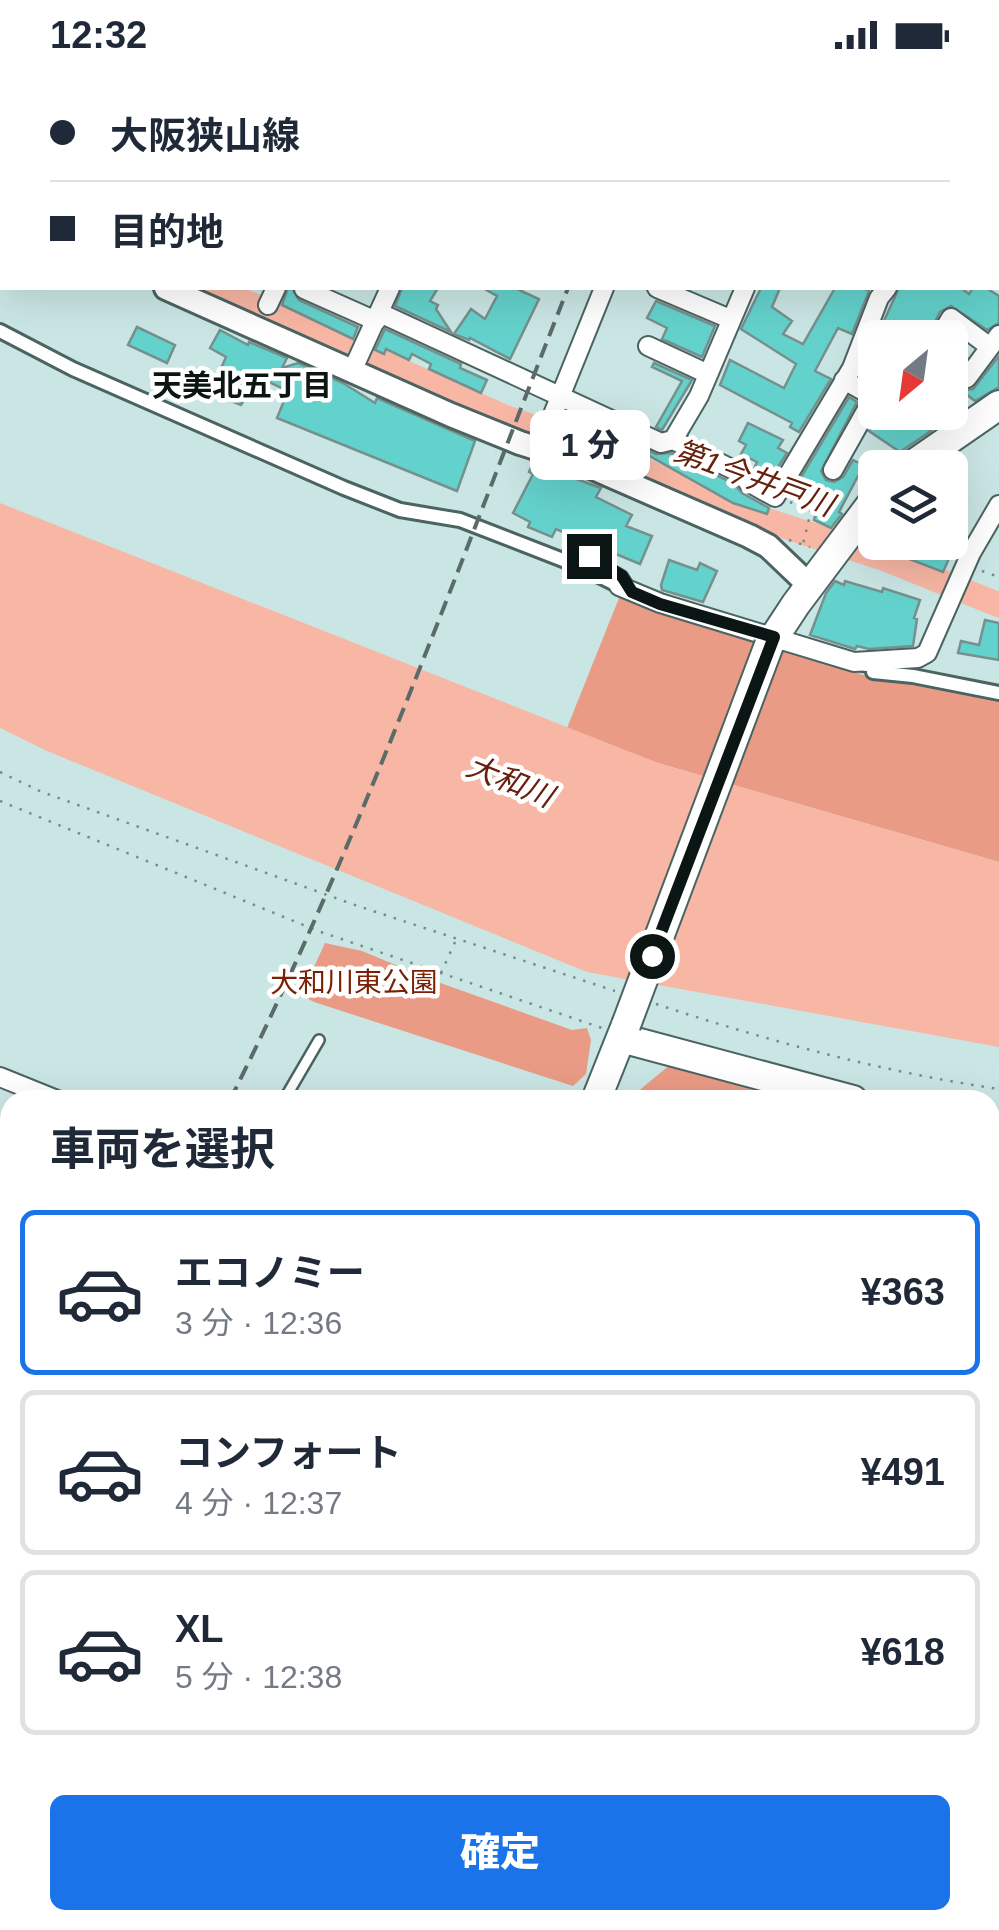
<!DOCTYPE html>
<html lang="ja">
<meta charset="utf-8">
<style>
:root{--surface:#fff;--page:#f6f6f7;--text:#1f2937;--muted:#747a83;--line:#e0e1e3;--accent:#1a73e8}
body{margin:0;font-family:Helvetica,"Noto Sans JP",sans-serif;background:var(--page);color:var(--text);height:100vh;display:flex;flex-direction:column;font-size:38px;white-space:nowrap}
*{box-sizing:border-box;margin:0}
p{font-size:32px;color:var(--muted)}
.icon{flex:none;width:55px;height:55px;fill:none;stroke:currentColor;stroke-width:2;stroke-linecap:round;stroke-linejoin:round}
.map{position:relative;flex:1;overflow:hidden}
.panel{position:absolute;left:0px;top:1020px;width:1000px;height:840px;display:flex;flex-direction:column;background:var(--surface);border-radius:30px 30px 0 0;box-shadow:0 10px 40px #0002}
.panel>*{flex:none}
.hud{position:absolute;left:0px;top:0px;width:1000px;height:220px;box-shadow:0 10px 40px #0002;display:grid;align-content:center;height:220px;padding:0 50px;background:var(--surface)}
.needle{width:65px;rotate:209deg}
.buttons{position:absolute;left:858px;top:250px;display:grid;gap:20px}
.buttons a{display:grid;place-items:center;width:110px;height:110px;border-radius:15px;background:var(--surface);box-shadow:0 10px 40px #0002;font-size:50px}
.end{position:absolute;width:45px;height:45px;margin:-22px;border:12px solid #0b1514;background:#fff;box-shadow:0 0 0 5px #fff}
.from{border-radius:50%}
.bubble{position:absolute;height:70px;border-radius:15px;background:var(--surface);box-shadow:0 10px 40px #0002;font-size:32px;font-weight:800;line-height:70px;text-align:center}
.hud b{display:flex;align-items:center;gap:35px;height:95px;font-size:38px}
.hud b+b{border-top:2px solid var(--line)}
.hud i{width:25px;height:25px;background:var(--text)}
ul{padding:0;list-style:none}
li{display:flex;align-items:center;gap:30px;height:165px;margin:0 20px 15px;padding:0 30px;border:5px solid var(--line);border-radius:15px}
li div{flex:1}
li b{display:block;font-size:38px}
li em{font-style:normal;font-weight:800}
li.selected{border-color:var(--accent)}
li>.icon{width:90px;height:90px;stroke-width:1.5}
h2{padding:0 50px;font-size:45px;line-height:120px}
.button{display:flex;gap:20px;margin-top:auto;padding:20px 50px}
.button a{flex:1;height:115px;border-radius:15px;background:var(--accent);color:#fff;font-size:40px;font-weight:800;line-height:115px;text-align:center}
.status{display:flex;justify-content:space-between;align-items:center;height:70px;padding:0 50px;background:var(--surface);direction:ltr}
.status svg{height:28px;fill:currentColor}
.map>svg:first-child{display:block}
.green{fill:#ea9b85}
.water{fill:#f8b6a4}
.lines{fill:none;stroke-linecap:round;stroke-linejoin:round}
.river{stroke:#f8b6a4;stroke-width:25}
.building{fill:#64d2cc;stroke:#76908e;stroke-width:2.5}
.minor-tunnel{stroke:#adc7c5;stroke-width:18;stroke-dasharray:18 9;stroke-linecap:butt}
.service-casing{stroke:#4b6462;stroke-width:14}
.pedestrian-casing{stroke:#4b6462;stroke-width:18}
.minor-casing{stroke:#4b6462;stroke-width:22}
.tertiary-casing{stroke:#4b6462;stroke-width:28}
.primary-casing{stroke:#4b6462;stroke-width:32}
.path{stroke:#778c8a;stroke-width:2.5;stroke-dasharray:2.5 8;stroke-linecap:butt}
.service{stroke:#fff;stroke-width:9}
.pedestrian{stroke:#fff;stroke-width:12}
.minor{stroke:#fff;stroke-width:18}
.tertiary{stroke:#fff;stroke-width:22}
.primary{stroke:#fff;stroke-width:28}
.rail{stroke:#5a6b6a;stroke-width:4;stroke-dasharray:15 8;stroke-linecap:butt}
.primary-bridge-casing{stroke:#4b6462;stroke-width:32;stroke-linecap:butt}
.primary-bridge{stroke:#fff;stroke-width:28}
.route{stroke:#0b1514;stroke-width:12}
.labels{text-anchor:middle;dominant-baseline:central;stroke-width:9;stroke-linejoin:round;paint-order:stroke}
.park-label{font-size:28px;fill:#7c2003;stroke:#fff}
.neighbourhood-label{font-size:30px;font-weight:bold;fill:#0b1514;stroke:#fff}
.water-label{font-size:30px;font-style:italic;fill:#66200c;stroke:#fff}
</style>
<div class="status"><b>12:32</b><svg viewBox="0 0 49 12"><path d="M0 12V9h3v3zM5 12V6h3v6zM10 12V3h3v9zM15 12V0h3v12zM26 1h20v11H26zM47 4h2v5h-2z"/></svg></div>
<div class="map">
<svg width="999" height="1860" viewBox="0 0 999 1860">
<rect width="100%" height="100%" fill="#cae6e4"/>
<path class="green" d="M621,523L782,580L835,592L863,605L907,609L999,628V792L658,693L567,658Z
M325,873L362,881L432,910L572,960L587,958L591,970L586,1004L573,1016L314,932L301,925Z
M671,994L831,1030L630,1028Z"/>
<path class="water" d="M0,433L658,693L999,792V977L587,902L47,681L0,658Z"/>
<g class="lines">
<path class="river" d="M214,218L504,347L594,378L725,437L883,488L999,535"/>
</g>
<path class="building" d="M288,218H292L299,230L358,257L353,269L282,235Z
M402,218H438L430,231L438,235L436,239L451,262L395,236Z
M483,218H515L539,229L510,289L470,268L469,270L454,264L471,239L485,249L497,226Z
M761,218H780L772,237L792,251L783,264L803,274L835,218H863L869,221L852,264L838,258L815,301L831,309L799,362L790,357L792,353L720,315L730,290L784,318L796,294L741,259Z
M899,218H961L969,224L973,218H986L999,226V253L987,260L951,236L940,242L927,268H902L882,255Z
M656,231L715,256L702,287L662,269L667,258L647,248Z
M137,257L175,275L167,293L128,275Z
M385,259L461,294L460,298L487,310L481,323L429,299L431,294L412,284L409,290L386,279L384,284L375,280Z
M220,260L248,275L249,272L287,288L282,298L298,293L343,313L375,333L377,328L475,371L457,421L277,348L288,321L265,310L263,313L256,310L241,335L210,323L226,287L210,278Z
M999,286V317L975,331L950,312L965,320L973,319Z
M654,293L692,310L662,360L656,357L682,311L652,297Z
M849,327L857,332L821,401L826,410L834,412L843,407L853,390L868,397L861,410L858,406L839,442L842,444L831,458L814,450L816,442L793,429L800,416L797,414Z
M880,342L908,357L911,351L931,361L900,382L869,361Z
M570,345L656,384L672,383L734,414L742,423L769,438L767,444L733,433L644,383L641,388L566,353Z
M748,353L783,370L778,378L787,383L770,410L754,399L757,392L741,384L746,375L739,371Z
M533,393L601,418L596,427L632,445L626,456L652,466L640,494L556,459L552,467L528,457L530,452L513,443L533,404L529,402Z
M875,458V472H921L951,484L943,502L865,472Z
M669,490L697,500L700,493L717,501L703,532L662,520L661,515Z
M835,511L844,515L845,511L882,522L883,518L920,530L914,548L917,549L913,576L869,579L857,576L855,579L810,565L826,523Z
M985,550L999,553V590L958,583L961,571L979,575Z"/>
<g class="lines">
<path class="minor-tunnel" d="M656,0L660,2"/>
<g class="service-casing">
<path id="service" d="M589,487L622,506L629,517
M284,1030L319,970"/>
</g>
<g class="pedestrian-casing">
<path id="pedestrian" d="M0,261L73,299L344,418L400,440L460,450L581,497L619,516
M862,594L873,596V602L913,606L999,623
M0,1397L10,1383"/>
</g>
<g class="minor-casing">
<path id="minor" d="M325,0L329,2
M420,0L424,2
M121,2L125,0
M262,2L263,0
M378,2L379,0
M553,2L555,0
M605,2L606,0
M682,2L683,0
M836,2L837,0
M998,167L999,166
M0,200L2,182
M657,218L730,249
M304,219L376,251
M268,235L276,218
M380,243L661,373L673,370L742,404L748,412L775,427L852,298L879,228L887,218
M939,268L951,248L990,277
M648,276L708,304
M950,296L967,308L999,265
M353,299L390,218
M673,370L699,326L745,218
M539,379L604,218
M833,400L874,327L844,310
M619,516L660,533L854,592L918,588L927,583L971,483L999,435
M0,1007L57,1030
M0,1305L10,1311
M990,1413L999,1417
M0,1448L10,1434
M0,1562L10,1568
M990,1775L999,1780
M0,1849L18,1860
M302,1860L307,1850
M472,1860L477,1850"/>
</g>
<g class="tertiary-casing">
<path id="tertiary" d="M0,104L2,106
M0,135L2,128
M166,218L451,345L520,373L577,391L749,466L768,476L810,516
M0,1809L10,1807
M105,1860L113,1850"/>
</g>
<g class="primary-casing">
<path id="primary" d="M908,398L999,335
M769,575L796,534L875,429
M621,968L853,1030
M596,1030L626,955
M990,1057L999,1059
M990,1684L999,1666
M990,1735L999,1719
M215,1850L234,1860
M902,1860L907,1850
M924,1860L929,1850"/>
</g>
<path class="path" d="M790,432L811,441L803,474
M789,470L810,477
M982,501L999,507
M0,702L42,722L355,835L615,921
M0,731L318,861L602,958
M441,903L456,870
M656,934C768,971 883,1002 999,1019"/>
<use href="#service" class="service"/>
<use href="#pedestrian" class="pedestrian"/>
<use href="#minor" class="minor"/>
<use href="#tertiary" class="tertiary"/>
<use href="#primary" class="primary"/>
<path class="rail" d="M662,2L663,0
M230,1030C361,769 461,489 568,218
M0,1407L10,1392"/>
<g class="primary-bridge-casing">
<path id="primary-bridge" d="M626,955L769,575"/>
</g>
<use href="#primary-bridge" class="primary-bridge"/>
</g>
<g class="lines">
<path class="route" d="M589,486L622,506L632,522L660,534L774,567L652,886"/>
</g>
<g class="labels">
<g class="park-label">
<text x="354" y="912">大和川東公園</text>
</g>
<g class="neighbourhood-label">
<text x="242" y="315">天美北五丁目</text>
</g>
<g class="water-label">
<text transform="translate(754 408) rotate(20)">第1今井戸川</text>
<text transform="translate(510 711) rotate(22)">大和川</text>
</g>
</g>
</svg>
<div class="buttons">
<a><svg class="needle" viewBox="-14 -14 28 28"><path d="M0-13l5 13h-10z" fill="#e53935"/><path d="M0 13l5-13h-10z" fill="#747a83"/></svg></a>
<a><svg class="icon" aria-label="layers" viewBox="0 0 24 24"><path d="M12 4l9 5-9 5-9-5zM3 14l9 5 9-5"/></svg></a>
</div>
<i class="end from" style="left:652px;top:886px"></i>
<i class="end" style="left:589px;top:486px"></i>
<div class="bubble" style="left:530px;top:340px;width:120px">1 分</div>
<div class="hud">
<b><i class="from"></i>大阪狭山線</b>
<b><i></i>目的地</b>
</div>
<section class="panel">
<h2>車両を選択</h2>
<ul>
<li class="selected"><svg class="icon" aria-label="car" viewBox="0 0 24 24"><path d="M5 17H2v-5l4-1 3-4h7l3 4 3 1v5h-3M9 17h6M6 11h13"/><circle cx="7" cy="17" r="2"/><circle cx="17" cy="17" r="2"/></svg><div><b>エコノミー</b><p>3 分 · 12:36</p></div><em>¥363</em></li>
<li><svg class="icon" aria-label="car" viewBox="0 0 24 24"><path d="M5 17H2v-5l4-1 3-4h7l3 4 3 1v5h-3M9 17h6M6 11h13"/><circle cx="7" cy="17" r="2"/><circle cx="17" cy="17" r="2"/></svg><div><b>コンフォート</b><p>4 分 · 12:37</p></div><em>¥491</em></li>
<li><svg class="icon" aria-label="car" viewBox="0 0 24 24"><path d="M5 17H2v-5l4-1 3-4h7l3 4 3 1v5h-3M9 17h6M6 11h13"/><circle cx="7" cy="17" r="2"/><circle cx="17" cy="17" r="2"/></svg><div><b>XL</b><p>5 分 · 12:38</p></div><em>¥618</em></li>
</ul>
<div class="button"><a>確定</a></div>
</section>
</div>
